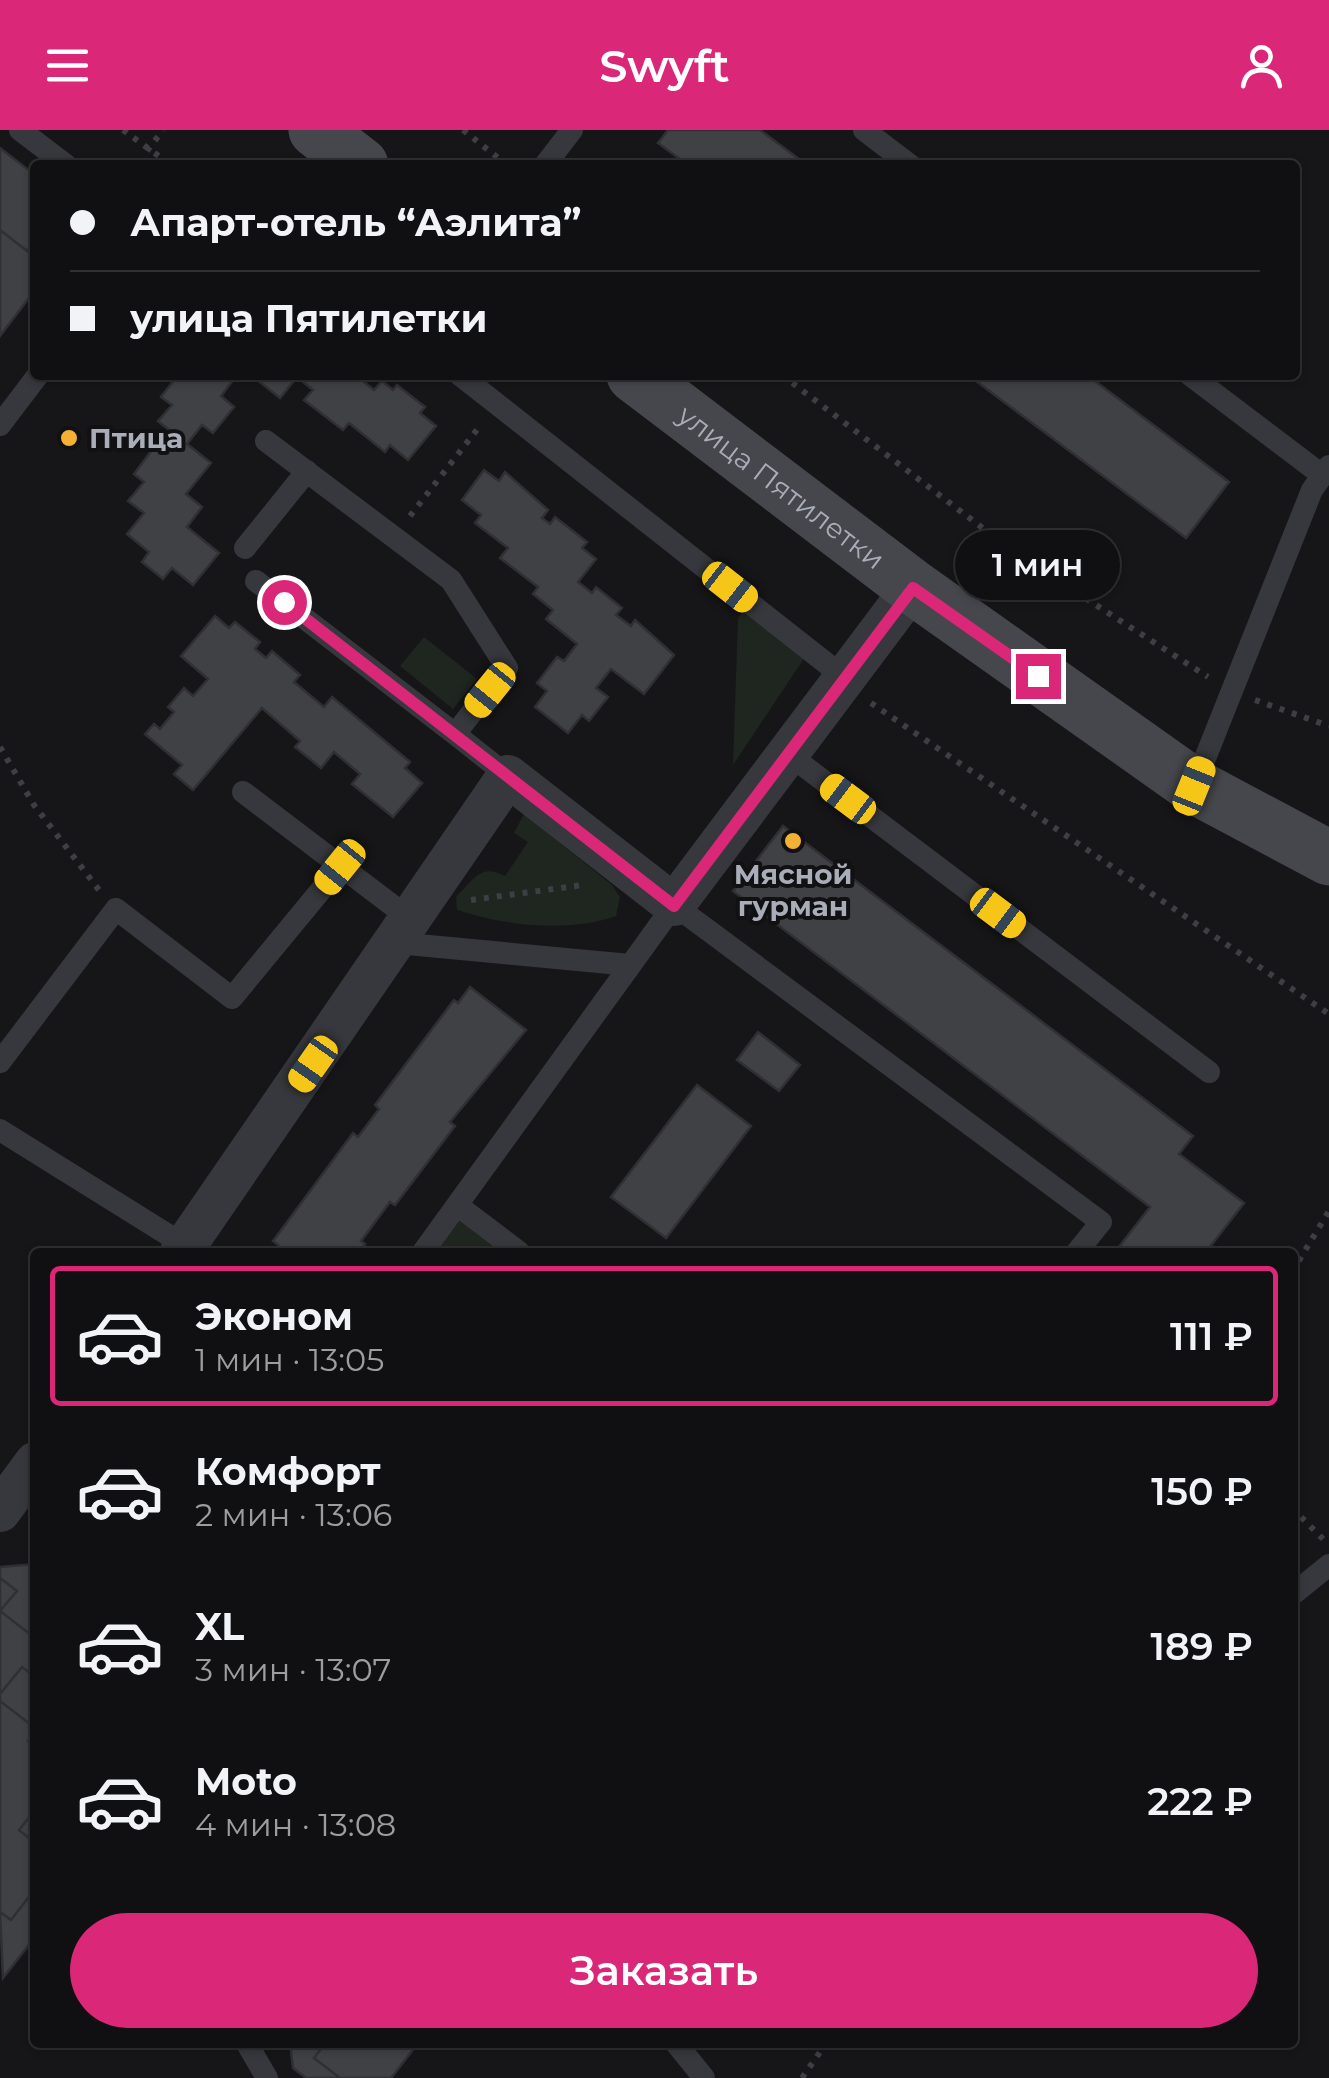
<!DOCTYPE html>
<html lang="ru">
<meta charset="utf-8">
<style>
:root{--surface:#101012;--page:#1e1e20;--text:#f1f3f6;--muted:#9c9d9f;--line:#303032;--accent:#db2777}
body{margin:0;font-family:Montserrat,sans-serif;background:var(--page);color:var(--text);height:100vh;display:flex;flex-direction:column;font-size:38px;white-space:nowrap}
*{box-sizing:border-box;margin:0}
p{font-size:32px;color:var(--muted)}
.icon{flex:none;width:55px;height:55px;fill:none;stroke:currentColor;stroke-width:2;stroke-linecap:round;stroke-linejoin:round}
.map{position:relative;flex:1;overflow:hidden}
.details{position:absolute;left:30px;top:1118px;width:1268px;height:800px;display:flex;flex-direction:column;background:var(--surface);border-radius:10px;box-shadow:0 2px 8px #0004,0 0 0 2px var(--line)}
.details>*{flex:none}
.hud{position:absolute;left:30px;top:30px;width:1270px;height:220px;border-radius:10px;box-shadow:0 2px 8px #0004,0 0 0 2px var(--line);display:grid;align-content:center;height:220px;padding:0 40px;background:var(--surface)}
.end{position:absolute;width:45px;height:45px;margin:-22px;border:12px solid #db2777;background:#fff;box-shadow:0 0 0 5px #fff}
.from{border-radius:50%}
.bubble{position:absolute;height:70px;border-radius:35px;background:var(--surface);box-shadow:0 2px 8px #0004,0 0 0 2px var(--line);font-size:32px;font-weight:600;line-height:70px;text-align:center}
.car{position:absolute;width:30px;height:60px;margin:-30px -15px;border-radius:12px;box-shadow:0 0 8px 2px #0007;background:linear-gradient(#f5c518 24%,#345 0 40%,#f5c518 0 76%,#345 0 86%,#f5c518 0)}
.hud b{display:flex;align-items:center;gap:35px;height:95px;font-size:38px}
.hud b+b{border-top:2px solid var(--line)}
.hud i{width:25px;height:25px;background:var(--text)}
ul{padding:18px 0 0;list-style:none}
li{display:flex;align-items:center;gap:30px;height:140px;margin:0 20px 15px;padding:0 20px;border:5px solid transparent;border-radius:10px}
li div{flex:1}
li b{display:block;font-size:38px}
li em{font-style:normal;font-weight:600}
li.current{border-color:var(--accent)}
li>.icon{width:90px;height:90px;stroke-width:1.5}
.cta{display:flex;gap:20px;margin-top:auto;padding:20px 40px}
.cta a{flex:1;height:115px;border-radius:60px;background:var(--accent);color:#fff;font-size:40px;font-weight:600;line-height:115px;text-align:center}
header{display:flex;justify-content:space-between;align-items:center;height:130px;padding:0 40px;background:var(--accent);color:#fff;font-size:45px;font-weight:600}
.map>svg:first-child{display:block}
.green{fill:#1e261f}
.building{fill:#404145;stroke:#303034;stroke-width:2.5}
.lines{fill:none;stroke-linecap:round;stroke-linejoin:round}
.path{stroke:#3d3f44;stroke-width:6;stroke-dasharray:5 8;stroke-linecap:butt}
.service{stroke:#37383d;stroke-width:22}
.minor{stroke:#37383d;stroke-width:42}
.secondary{stroke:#45474d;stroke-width:55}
.route{stroke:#db2777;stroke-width:12}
.poi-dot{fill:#f2b134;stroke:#111113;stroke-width:4}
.labels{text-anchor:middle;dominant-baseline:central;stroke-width:8;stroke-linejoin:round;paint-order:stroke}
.poi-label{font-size:28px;font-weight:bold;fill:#a8adb8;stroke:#111113;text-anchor:start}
.street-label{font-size:28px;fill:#a8adb8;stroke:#111113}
</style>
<header><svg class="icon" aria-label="menu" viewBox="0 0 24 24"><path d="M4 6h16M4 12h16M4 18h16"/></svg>Swyft<svg class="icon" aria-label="person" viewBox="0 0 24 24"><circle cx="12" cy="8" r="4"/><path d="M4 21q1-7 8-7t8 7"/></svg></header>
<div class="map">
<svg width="1329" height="1948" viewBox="0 0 1329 1948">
<rect width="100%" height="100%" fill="#161618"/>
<path class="green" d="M745,477L805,527L733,635L738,488Z
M424,507L477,549L453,579L400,536Z
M524,684L612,755L620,767L616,786C567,803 506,796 457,780L456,767C474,749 481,733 505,746L528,712L514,703Z
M457,1075L519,1122H423Z"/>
<path class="building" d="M668,0H760L807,35H688L658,13Z
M0,18L35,45V111L27,121L0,100Z
M0,100L35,127V160L0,206Z
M178,245H237L221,266L234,277L213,303L202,295L187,314L211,333L186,364L202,377L187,397L219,423L193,455L172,438L163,449L142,432L149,422L127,404L144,383L128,371L144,352L134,344L155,316L164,323L177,306L158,291L172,275L161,267Z
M251,245H370L364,252L374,260L382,251L393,260L397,255L425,277L420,283L436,296L408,330L390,315L385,322L349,293L343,300L304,270L313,260L297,247L280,268Z
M968,245H1087L1229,352L1186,408Z
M484,340L499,351L505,342L548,380L542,388L550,394L555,387L587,412L582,418L596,429L578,452L592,463L596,457L622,478L616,485L631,496L635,490L674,525L644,564L611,539L596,558L608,567L589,591L582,585L568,603L535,577L547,561L537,553L557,527L564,531L577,514L546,489L553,480L533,464L538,457L500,428L508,418L475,393L481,385L462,370Z
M215,486L229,498L235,492L260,512L255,519L266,528L272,521L300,545L294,552L324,577L332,567L410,632L405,638L422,653L393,687L352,654L360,644L334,622L321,638L295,617L300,611L262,578L193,660L174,644L182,635L145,604L154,594L160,599L174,582L168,577L184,558L193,566L208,549L181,526Z
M783,696L1193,1006L1179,1024L1244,1073L1206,1122H1115L1150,1077L733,761Z
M470,857L526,900L450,992L455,996L395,1075L390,1072L361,1111L365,1114L359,1122H273L278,1115L273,1111L353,1003L358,1007L379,979L375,975L454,870L458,873Z
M758,902L800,935L779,961L737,930Z
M697,955L751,996L666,1108L611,1067Z
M35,1434V1508L0,1481L17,1461L0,1448V1437Z
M0,1448L17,1461L0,1481L35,1508V1539L31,1544L22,1537L0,1564Z
M22,1537L31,1544L35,1539V1598L0,1571V1564Z
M0,1571L35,1598L28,1611L35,1616V1680L19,1700L35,1713V1759L11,1790L0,1782Z
M35,1680V1713L19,1700Z
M35,1759V1807L3,1848L0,1782L11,1790Z
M290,1912H326L314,1928L340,1948H306L293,1938Z
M326,1912H419L391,1948H340L314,1928Z"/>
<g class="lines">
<path class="path" d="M123,0L171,35
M463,0L507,35
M147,21L163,0
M782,245L1018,425L1208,547
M410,386L479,297
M1255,570L1329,596
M871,573L1329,884
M0,617L34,675L99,760
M471,770L583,755
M1292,1142L1329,1081
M1292,1378L1323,1409
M802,1948L827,1912"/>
<path class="service" d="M20,0L66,35
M864,0L910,35
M545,35L572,0
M460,245L845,548
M1190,245L1322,345
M0,295L38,245
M266,311L451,450L507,538L455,604L508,646
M245,418L307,341
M256,451L455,604
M788,624L1209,942
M1194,656L1312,360L1329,336
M243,662L413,791
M397,813L630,835
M0,932L116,779L232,868L340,737
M0,1000L186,1116
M457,1075L519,1122
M423,1122L674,775L1101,1092L1077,1122
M1292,1465L1329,1435
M246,1912L267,1948
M675,1912L704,1948"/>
<path class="minor" d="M181,1122L508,646L674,775L913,457
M0,1381L35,1333"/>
<g class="secondary">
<path d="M316,0L361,35"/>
<path id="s1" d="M634,245L913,457L1194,656L1329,728"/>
</g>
</g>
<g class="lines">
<path class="route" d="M284,472L674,776L913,458L1038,546"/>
</g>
<g class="poi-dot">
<circle cx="69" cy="308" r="10"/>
<circle cx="793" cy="711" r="10"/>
</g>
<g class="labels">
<g class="poi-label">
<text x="89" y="308">Птица</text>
<text x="793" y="744" text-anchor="middle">Мясной<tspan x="793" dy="32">гурман</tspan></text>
</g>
<g class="street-label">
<text stroke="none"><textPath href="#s1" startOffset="185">улица Пятилетки</textPath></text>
</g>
</g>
</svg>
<i class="end from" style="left:284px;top:472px"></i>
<i class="end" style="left:1038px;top:546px"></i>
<div class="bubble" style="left:955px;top:400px;width:165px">1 мин</div>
<i class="car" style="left:730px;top:457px;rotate:128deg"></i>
<i class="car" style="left:490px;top:560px;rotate:219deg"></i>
<i class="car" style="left:1194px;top:656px;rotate:22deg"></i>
<i class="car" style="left:848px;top:669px;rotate:307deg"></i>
<i class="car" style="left:340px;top:737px;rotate:219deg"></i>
<i class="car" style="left:998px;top:783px;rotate:127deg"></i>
<i class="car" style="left:313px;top:934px;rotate:215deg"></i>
<div class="hud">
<b><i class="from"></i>Апарт-отель “Аэлита”</b>
<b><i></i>улица Пятилетки</b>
</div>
<section class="details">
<ul>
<li class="current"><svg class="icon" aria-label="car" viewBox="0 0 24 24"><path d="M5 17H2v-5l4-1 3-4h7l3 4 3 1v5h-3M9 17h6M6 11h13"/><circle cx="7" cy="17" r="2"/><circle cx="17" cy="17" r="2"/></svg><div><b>Эконом</b><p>1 мин · 13:05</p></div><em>111 ₽</em></li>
<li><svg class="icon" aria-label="car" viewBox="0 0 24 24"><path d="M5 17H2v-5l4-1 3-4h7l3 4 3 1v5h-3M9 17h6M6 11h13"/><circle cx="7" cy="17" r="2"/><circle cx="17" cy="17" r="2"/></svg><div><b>Комфорт</b><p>2 мин · 13:06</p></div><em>150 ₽</em></li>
<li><svg class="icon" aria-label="car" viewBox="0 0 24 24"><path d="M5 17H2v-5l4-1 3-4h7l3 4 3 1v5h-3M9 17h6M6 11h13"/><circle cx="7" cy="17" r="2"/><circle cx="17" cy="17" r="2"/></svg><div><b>XL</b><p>3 мин · 13:07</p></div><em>189 ₽</em></li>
<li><svg class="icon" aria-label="car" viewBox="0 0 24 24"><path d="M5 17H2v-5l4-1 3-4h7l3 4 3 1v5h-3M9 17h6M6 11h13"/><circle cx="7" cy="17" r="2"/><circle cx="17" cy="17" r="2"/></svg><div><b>Moto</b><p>4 мин · 13:08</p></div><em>222 ₽</em></li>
</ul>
<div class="cta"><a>Заказать</a></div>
</section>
</div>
